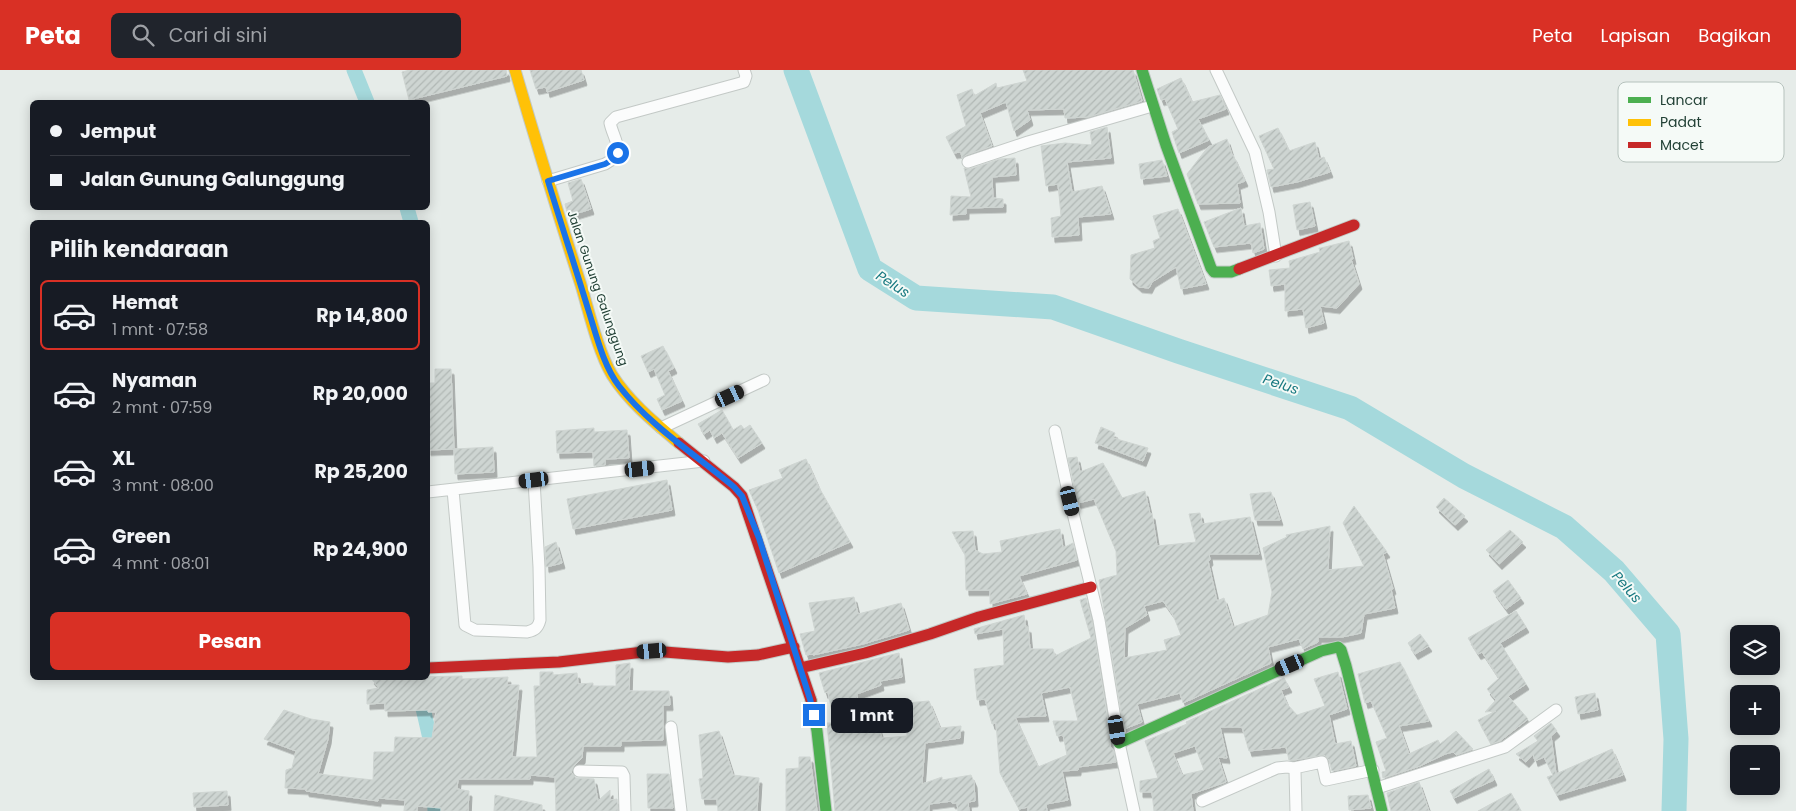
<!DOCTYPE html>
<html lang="id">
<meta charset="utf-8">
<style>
:root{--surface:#171b24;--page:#20242c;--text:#f1f3f6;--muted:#9ea1a6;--line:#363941;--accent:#d93025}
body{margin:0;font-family:Poppins,sans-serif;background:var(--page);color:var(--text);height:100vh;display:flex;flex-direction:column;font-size:19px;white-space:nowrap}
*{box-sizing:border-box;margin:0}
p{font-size:16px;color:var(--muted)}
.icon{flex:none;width:28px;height:28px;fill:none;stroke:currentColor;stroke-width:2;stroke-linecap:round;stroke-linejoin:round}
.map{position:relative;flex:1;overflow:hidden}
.details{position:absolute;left:30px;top:150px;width:400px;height:460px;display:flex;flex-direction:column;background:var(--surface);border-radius:8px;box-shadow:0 2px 12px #0003}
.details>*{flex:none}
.guide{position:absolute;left:30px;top:30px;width:400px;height:110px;border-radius:8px;box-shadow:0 2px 12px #0003;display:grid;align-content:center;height:110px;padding:0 20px;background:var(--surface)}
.buttons{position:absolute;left:1730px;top:555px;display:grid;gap:10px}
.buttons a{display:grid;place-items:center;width:50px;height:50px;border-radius:8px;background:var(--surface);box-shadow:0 2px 12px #0003;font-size:25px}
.end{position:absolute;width:22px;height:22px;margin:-11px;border:6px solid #1a73e8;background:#fff;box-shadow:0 0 0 2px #fff}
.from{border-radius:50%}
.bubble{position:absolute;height:35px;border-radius:8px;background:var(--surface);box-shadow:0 2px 12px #0003;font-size:16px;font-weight:700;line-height:35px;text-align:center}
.car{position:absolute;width:15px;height:30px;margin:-15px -8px;border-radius:6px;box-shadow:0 0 4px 1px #0007;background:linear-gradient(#222 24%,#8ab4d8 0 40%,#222 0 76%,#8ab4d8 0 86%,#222 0)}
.guide b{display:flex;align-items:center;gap:18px;height:48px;font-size:19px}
.guide b+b{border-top:1px solid var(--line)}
.guide i{width:12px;height:12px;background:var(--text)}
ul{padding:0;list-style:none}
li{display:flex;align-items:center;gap:15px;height:70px;margin:0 10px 8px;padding:0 10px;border:2px solid transparent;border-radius:8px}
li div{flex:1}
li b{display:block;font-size:19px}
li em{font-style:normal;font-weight:700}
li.selected{border-color:var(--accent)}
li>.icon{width:45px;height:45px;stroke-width:1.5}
h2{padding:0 20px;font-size:22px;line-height:60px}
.action{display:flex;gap:10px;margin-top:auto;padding:10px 20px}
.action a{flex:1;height:58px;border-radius:8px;background:var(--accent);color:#fff;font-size:20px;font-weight:700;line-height:58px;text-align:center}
header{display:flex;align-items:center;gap:30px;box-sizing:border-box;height:70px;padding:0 25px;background:var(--accent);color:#fff}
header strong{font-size:24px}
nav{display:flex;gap:28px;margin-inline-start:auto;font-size:18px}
.search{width:350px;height:45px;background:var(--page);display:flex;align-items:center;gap:12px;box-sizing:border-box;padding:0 18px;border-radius:8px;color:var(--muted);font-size:19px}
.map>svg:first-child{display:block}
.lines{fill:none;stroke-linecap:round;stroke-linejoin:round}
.canal{stroke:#a5d9dc;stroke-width:15}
.river{stroke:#a5d9dc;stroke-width:25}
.building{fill:url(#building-hatch);stroke:#cfd5d2;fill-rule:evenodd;filter:url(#shadow)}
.street-casing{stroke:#c3c9c6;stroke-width:13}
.fast-casing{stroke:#c2cac6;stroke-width:13}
.slow-casing{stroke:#c2cac6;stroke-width:13}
.jam-casing{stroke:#c2cac6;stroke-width:13}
.street{stroke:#fbfcfc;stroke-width:11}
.fast{stroke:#4caf50;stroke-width:11}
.slow{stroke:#ffc107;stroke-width:11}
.jam{stroke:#c62828;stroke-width:11}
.route{stroke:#1a73e8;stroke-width:6}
.labels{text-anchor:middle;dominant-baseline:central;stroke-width:4;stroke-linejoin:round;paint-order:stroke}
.street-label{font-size:12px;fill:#224136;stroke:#f5faf7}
.water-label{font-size:14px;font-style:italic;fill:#187981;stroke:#f5faf7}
.key{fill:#f5faf7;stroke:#b6c2bd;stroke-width:1}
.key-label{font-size:14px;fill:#224136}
</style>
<header>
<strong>Peta</strong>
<div class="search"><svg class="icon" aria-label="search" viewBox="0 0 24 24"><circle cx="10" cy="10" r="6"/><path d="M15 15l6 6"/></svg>Cari di sini</div>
<nav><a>Peta</a><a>Lapisan</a><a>Bagikan</a></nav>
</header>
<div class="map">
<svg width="1796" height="741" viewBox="0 0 1796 741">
<defs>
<pattern id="building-hatch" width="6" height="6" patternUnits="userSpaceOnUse" patternTransform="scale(1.25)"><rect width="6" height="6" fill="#ced5d2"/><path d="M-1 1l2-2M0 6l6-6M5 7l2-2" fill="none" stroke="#b1b8b5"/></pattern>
<filter id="shadow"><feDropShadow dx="3" dy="5.5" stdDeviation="0" flood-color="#0004"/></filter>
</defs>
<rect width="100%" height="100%" fill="#e6ece9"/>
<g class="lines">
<path class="canal" d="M354,0L367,32
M407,138L411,152
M419,621L432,677V687
M434,717L435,741"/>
<path class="river" d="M796,0L870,199L916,228L1053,237L1178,281L1350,338L1464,406L1564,457L1614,501L1668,564L1676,669L1674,741"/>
</g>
<path class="building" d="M410,0H506L507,6L409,30L402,2Z
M530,0H581L584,10L547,22L546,17L536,19Z
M1023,0H1133L1142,31L1088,47L1065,48L1064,39L1027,40L1030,50L1014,61L1006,32L980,43L992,76L966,85L962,88L961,82L954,83L946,67L966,56L957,25L972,19L974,26L996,13L997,18L1027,11Z
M1181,8L1192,32L1220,25L1226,39L1198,49L1209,70L1179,83L1172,62L1178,59L1165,29L1161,30L1157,19Z
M1107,57L1111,88L1067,92L1072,122L1102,116L1111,144L1078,147L1079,165L1052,167L1051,148L1061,146L1058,114L1046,116L1041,76L1065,73L1092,75L1090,62Z
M1278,58L1289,81L1315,72L1319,89L1324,87L1330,102L1297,112L1271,117L1267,100L1274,99L1259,66Z
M1227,69L1232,85H1233L1245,111L1237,114L1240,133L1198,134L1187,104L1208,77Z
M1015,88L1016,105L992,107L993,128L1003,129V137L966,138V144L950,145L951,126L971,127L964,98L970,99L1000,89Z
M1162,90L1167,106L1141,109L1139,94Z
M581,109L591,139L568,146L565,134L573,131L568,113Z
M1310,132L1315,156L1297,160L1293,135Z
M1241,138L1244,156L1260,153L1264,179L1253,183L1251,173L1214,177L1204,152Z
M1178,139L1206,214L1181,219L1176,197L1152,212L1149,218L1139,217L1130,209L1131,185L1155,178L1153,171L1160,168L1153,146Z
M1349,171L1353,189H1351L1359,214L1337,238L1320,236L1324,253L1306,258L1303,239L1285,241V214L1271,216L1269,200L1290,198L1289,191L1320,182L1319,178H1321Z
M663,276L674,298L668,301L682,331L662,340L657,329L665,325L654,299L648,302L641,286Z
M435,299H451L454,379L428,380V313H435Z
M722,340L733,360L741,355L744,359L750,355L762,373L738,388L722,363L714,368L710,360L704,364L698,354Z
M1101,357L1115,363L1113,368L1148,378L1143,391L1095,373Z
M594,358V362L627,360L629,388L605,389V395L594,396L593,382L557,383L556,361Z
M493,377L494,402L455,404L454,379Z
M1077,387L1080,402L1103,393L1122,428L1145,421L1150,444H1152L1157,476L1196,472L1189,444L1200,443L1202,454L1250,447L1259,484H1209L1210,490L1208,491L1217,531L1224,528L1233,557L1268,545L1272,522L1263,478L1287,467L1286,465L1330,456L1328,500L1364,496L1343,453L1354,436L1387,482L1383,484L1393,519H1391L1395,538L1364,544L1361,563L1342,567H1318V572L1303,579L1299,569L1268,577L1271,593L1183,633L1180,623L1137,634L1142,652L1124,659L1099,510L1117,505L1116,481L1094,429L1078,433L1068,388ZM1163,531L1173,545L1181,565L1164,570L1167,580L1124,588L1125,558L1147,545L1144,536Z
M806,389L818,416L850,472L779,503L758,440L749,420L783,408L779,400Z
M667,410L672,440L573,459L567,429Z
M1271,422L1280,450H1255L1250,424Z
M1444,428L1465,446L1455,455L1436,437Z
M1060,459L1063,478L1073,473L1077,490L1019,506L1027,524L990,534V520H966L965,484L952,462L973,461L975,480L983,484L1002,482L1000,471Z
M1510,460L1523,472L1499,494L1486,480Z
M556,472L562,493L546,497L545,477Z
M1508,510L1521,528L1506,539L1493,521Z
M854,527L858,544L901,533L909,560L863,574L813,585L812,584L806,585L800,564L815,561L809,533Z
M1086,528L1092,551L1111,669L1110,676L1113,680L1116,692L1078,697V700L1062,701L1068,730L1046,734L1047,741H1028V737L1019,739L1000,703L996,653L992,654L985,629L977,630L974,599L1004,595L1003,559L975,564L974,559L1024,545L1026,558L1028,557L1030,579H1053L1055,586L1091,568L1080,530ZM1070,617L1078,651H1053L1057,666L1063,665L1067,685L1038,697L1015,647L1046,646L1041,623Z
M1516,541L1526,557L1500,573L1526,614L1508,626L1528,649L1500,671L1491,674L1478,650L1496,641L1485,642L1496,630L1487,619L1499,608L1482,582L1478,584L1468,568Z
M1420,564L1429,576L1415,584L1408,573Z
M899,583L902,607L880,611L881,615L857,624L860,652L876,649L882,668L907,666L906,633L929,631L940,658L961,656L960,668L925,673L922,714L942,707V710L971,705L974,712L975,731L968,732L969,741H958L957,733H952V731L929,734V741H835L827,653H834L828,622L825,623L819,603Z
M1400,592L1429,651L1399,656L1409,684L1438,670L1440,674L1456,661L1473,679L1456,685L1453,682L1445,684L1420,696L1383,708L1382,702L1386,701L1376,672L1387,668L1371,631L1365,633L1358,604Z
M630,593L629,621H669L670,635H663V670L621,671V676H583L582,688L573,697L571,702L576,708L594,709L598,731L610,720V730L617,729L618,741H556L555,707L530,705V709H458L457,719L469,721L468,741H441V738L417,736V741H404L405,730L378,728V731L306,721V719L285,718L286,700L292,698L296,681L264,669L284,640L311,649L330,652L328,669L318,704L373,710L374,682H394L395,667L432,668L436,642H428V640L385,641V633L367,634V620L379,618L371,608L462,606V609L508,607L507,615H519L512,687H537L534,616H540V602H553V605L577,603L578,614L593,613V616H616V595Z
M1338,602L1347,639L1329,645L1335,674L1351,671L1356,696L1332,701L1329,690L1324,685L1294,690H1289L1286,677L1249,681L1242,657H1220L1227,688L1218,687L1226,712L1191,724L1193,741H1154L1152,722H1140V711L1158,708L1145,671L1187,654L1186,652L1284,608L1289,617L1281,620L1287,634L1297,645L1325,636L1314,609ZM1195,676L1204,700L1182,705L1173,683Z
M1595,623L1598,640L1578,644L1575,627Z
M1551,653L1557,661L1551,666L1556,704L1612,679L1623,705L1557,725L1547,707L1553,705L1544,687L1535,691L1533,684L1526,692L1516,684L1538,671L1534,666Z
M719,661L733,705L759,708L757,741H718L717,729H702L699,709L703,708L699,665Z
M799,687H810L817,741H786V699L799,698Z
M1489,699L1494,710L1454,728L1450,721Z
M647,704H669L673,738H648Z
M1419,712L1429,741H1391L1387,723Z
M227,721L228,735L194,737L193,723Z
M1511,723L1521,741H1478Z
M495,725L542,735V741H494Z
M1368,725L1371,738L1349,740L1348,726Z"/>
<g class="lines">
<g class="street-casing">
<path id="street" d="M1216,0L1255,82L1269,142L1276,186
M968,92L1028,72L1152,36
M548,111L605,94C627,82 614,71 610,53L616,47L737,14L744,12L746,6L744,0
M661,358L764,310
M1055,361L1070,431L1099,550L1119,673L1134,741
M453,420L465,555L475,560L527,562C535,560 538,558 540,550L539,497L534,410
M428,422L704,391
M671,657L681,741
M1294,698L1322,692L1326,710L1373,700
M579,701L622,702L624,706L625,741
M1377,718L1505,677L1556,640
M1202,731L1277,698L1287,697L1294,698L1295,701L1296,741"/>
</g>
<g class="fast-casing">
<path id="fast" d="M1142,0L1166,75L1211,198L1214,202H1231L1239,199
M811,630L817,661L826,741
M1119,673L1321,581L1338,577L1341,580L1346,596L1382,741"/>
</g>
<g class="slow-casing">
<path id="slow" d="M515,0C536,72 558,144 581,215C589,242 598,281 612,305C629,332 655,353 679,373"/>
</g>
<g class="jam-casing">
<path id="jam" d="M1239,199L1354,155
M679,373L734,417L742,426L811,630
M428,598L559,592L652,581L728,587L758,585L794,577
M800,598L865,583L930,564L979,547L1091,517"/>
</g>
<use href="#street" class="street"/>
<use href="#fast" class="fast"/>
<use href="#slow" class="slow"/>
<use href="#jam" class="jam"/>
</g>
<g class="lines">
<path class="route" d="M618,83L612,90L605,94L548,111C561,154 575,196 588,239C596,264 603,295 619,316C650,356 696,385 734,417L742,426L759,468L810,629L814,645"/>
</g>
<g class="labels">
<g class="street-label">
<text transform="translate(598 218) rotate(71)">Jalan Gunung Galunggung</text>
</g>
<g class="water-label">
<text transform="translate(893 214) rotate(33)">Pelus</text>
<text transform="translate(1281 314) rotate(19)">Pelus</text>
<text transform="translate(1627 517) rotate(49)">Pelus</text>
</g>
</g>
<rect x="1618" y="12" width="166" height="80" rx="8" class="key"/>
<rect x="1628" y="27" width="23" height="6" fill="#4caf50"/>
<rect x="1628" y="49" width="23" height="7" fill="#ffc107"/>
<rect x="1628" y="72" width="23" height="6" fill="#c62828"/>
<g class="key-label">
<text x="1660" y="35">Lancar</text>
<text x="1660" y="57">Padat</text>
<text x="1660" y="80">Macet</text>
</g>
</svg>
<div class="buttons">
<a><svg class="icon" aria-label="layers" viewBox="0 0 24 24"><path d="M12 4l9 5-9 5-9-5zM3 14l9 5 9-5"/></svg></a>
<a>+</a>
<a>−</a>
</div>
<i class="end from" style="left:618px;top:83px"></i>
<i class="end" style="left:814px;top:645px"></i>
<div class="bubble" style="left:831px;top:628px;width:82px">1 mnt</div>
<i class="car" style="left:730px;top:326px;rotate:65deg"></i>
<i class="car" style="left:640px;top:399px;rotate:84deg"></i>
<i class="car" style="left:534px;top:410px;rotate:263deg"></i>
<i class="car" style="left:1070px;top:431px;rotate:166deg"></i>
<i class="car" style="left:652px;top:581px;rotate:265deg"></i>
<i class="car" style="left:1290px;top:595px;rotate:247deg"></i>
<i class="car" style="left:1117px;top:660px;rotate:171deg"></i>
<div class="guide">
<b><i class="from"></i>Jemput</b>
<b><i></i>Jalan Gunung Galunggung</b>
</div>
<section class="details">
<h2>Pilih kendaraan</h2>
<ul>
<li class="selected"><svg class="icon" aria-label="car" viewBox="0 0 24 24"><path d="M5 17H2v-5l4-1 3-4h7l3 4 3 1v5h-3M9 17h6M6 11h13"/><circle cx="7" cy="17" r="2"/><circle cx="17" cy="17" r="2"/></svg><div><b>Hemat</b><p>1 mnt · 07:58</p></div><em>Rp 14,800</em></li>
<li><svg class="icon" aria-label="car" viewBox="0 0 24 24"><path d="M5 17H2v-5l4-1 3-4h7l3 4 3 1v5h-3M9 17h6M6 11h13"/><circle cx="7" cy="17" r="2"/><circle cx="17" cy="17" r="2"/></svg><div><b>Nyaman</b><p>2 mnt · 07:59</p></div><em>Rp 20,000</em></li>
<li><svg class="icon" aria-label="car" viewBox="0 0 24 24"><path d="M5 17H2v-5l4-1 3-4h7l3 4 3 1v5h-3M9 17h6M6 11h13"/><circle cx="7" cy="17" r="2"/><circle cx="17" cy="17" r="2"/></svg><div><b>XL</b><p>3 mnt · 08:00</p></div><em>Rp 25,200</em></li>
<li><svg class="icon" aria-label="car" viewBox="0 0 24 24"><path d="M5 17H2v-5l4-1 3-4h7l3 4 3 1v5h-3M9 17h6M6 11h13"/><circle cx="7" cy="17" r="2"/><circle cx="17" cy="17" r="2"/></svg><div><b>Green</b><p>4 mnt · 08:01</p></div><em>Rp 24,900</em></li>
</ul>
<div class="action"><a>Pesan</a></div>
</section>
</div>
